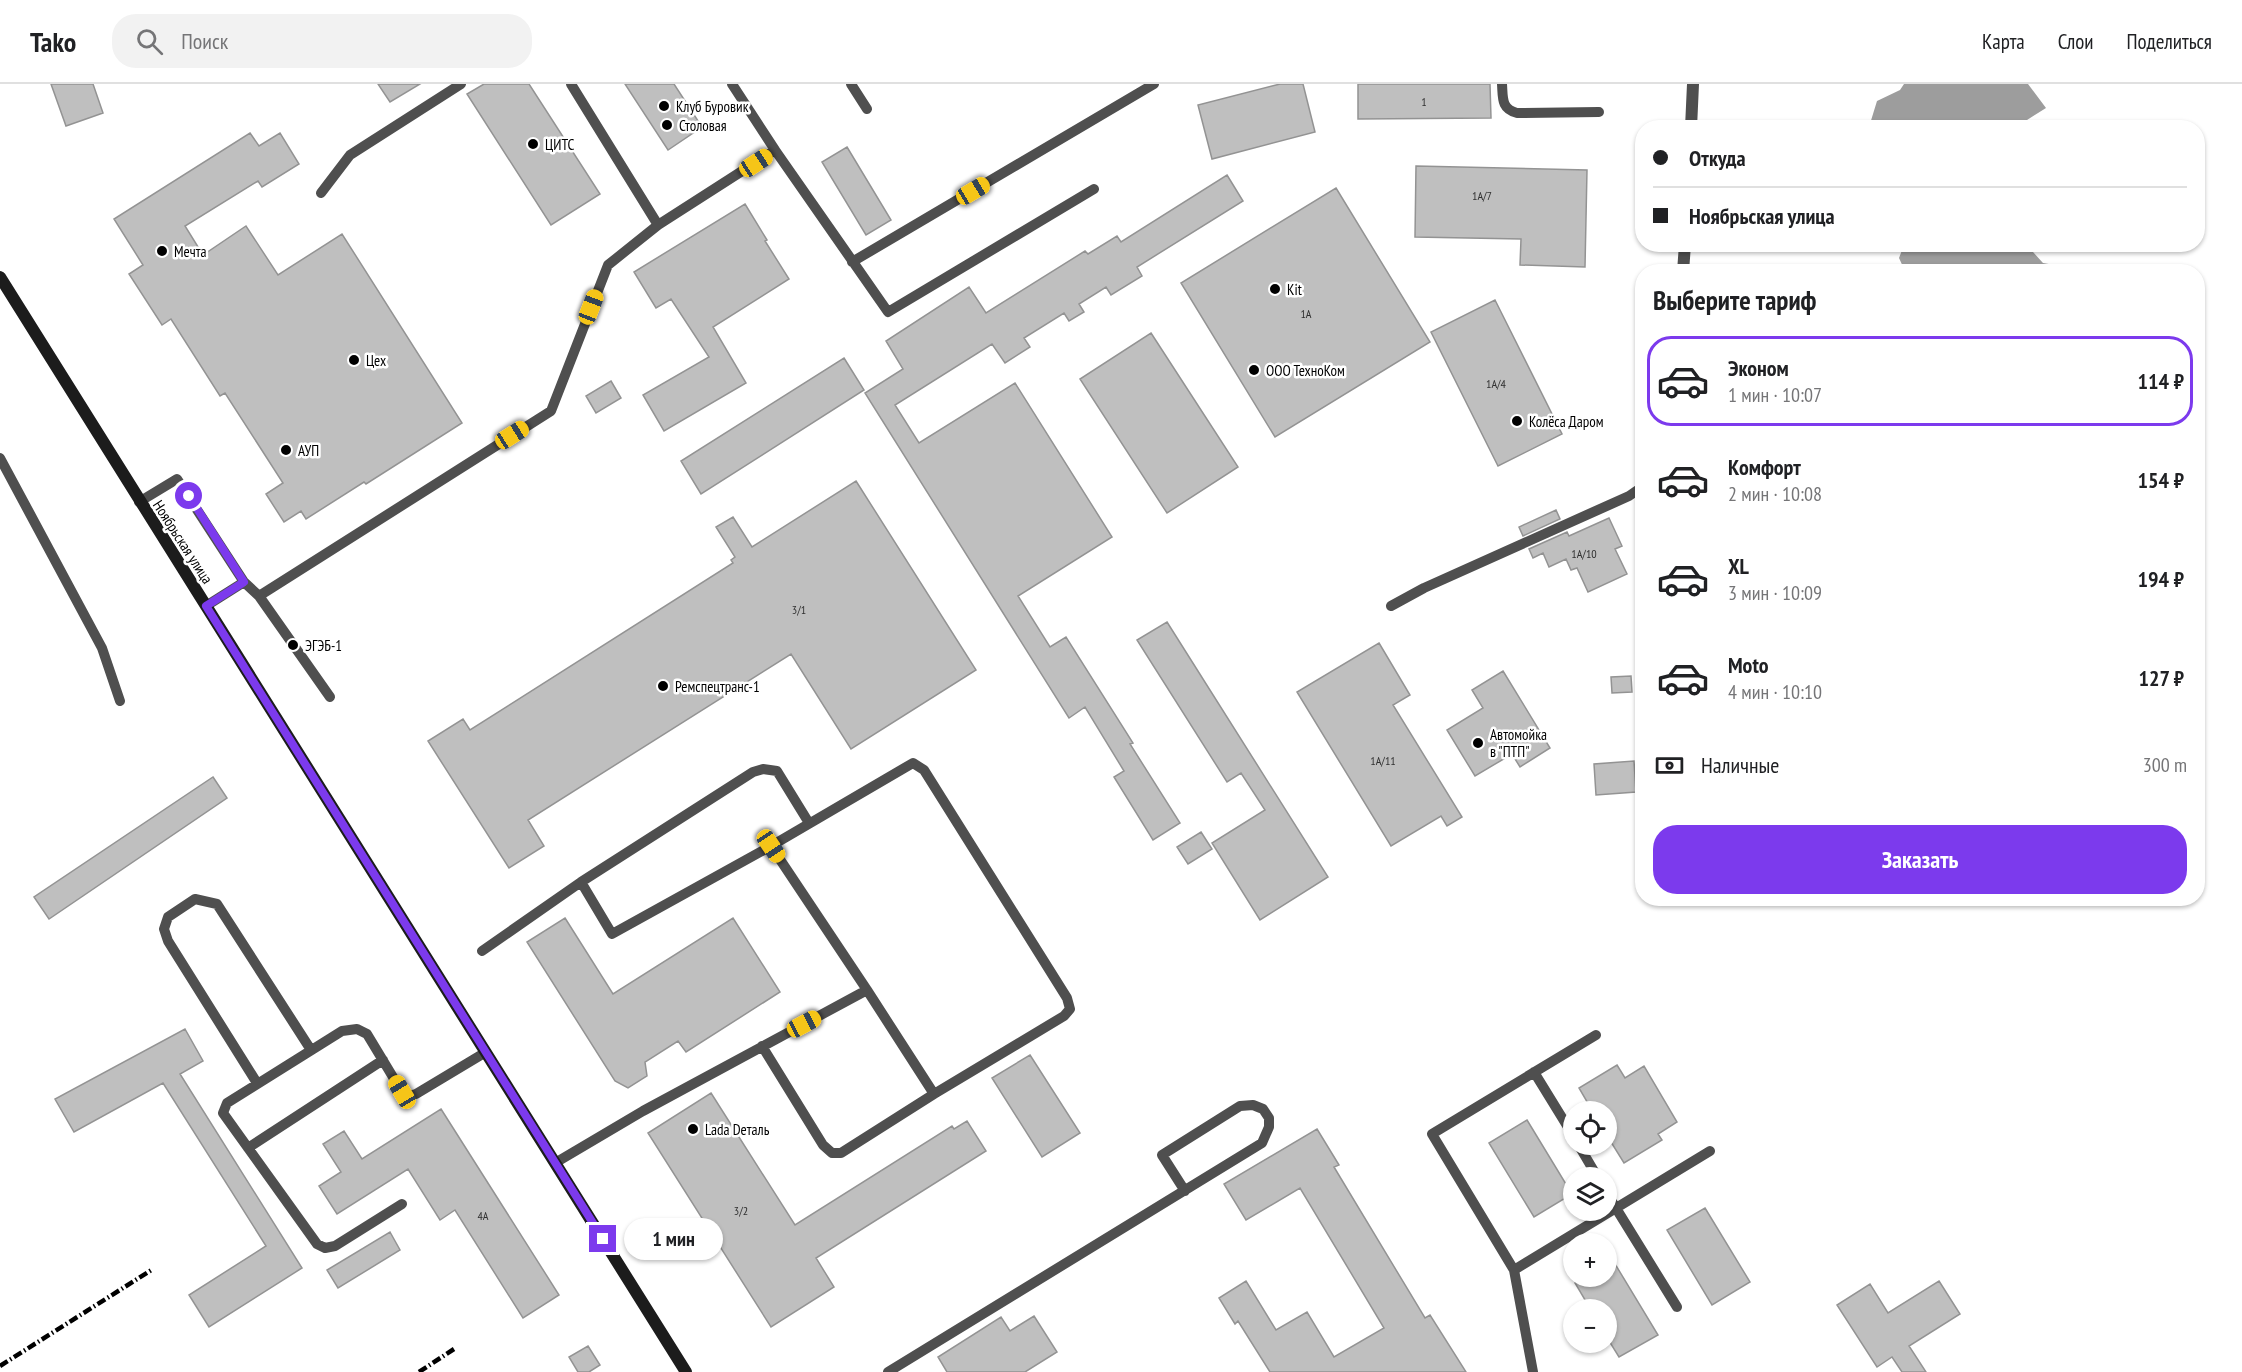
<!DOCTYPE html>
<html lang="ru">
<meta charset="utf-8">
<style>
:root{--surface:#fff;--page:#f2f2f2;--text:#202124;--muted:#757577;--line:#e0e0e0;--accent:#7c3aed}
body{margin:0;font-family:"PT Sans Narrow",sans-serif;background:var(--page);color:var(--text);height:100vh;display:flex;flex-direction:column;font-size:22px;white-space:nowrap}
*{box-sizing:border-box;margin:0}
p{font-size:20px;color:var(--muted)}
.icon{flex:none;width:33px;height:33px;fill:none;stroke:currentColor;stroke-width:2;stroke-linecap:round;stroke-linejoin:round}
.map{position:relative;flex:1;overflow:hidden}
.sheet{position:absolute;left:1635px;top:180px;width:570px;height:642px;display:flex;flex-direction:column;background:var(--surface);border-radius:24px;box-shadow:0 2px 4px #0004}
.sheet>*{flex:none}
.top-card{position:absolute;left:1635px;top:36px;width:570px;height:132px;border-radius:24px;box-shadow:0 2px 4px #0004;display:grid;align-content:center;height:132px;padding:0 18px;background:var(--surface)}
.tools{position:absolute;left:1563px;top:1017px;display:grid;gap:12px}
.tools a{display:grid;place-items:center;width:54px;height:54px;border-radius:50%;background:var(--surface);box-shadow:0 2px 4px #0004;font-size:30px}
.end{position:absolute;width:27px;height:27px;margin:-14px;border:8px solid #7c3aed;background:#fff;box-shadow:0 0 0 3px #fff}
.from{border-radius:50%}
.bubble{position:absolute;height:42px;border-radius:21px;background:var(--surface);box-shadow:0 2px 4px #0004;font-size:20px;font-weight:700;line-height:42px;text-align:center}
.car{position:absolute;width:18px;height:36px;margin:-18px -9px;border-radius:8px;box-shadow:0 0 4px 2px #0007;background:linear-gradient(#f5c518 24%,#345 0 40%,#f5c518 0 76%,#345 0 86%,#f5c518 0)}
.top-card b{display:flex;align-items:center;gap:21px;height:57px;font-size:22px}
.top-card b+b{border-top:2px solid var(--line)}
.top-card i{width:15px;height:15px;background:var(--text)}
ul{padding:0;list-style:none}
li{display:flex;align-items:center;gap:18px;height:90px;margin:0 12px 9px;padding:0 6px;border:3px solid transparent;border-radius:24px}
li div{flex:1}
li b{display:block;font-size:22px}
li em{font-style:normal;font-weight:700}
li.current{border-color:var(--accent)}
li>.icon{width:54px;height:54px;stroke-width:1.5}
h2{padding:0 18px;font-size:27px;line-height:72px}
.pay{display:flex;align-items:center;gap:15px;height:66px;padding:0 18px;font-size:22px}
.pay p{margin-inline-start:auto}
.cta{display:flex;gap:12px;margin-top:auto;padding:12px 18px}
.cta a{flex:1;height:69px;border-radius:24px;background:var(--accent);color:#fff;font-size:24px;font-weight:700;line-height:69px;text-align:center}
header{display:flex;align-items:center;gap:36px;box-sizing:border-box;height:84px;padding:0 30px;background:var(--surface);border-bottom:2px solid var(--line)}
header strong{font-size:28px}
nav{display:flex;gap:33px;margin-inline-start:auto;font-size:21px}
.search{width:420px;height:54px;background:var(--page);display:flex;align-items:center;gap:15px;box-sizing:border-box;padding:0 21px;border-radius:24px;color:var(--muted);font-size:22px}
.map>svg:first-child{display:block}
.water{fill:#9d9d9d}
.building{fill:#bfbfbf;stroke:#939393;stroke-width:1.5}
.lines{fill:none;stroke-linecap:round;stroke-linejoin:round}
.lane{stroke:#4f4f4f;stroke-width:10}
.street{stroke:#4f4f4f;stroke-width:12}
.secondary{stroke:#1c1c1c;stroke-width:12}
.rail{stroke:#000;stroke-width:4.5;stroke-dasharray:9 3 1.5 3;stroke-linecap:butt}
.route{stroke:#7c3aed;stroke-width:8}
.poi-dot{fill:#000;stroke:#fff;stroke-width:2}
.labels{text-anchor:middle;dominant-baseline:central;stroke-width:5;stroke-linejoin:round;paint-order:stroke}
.number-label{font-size:12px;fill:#303030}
.poi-label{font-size:15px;fill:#000;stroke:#fff;text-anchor:start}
.street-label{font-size:15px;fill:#000;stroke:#fff}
</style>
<header>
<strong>Tako</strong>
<div class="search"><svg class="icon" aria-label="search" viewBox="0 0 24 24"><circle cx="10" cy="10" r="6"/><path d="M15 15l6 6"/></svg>Поиск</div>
<nav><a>Карта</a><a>Слои</a><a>Поделиться</a></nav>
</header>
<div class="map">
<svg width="2242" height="1288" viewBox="0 0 2242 1288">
<rect width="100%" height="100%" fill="#fff"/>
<path class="water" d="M1904,0H2028L2046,24L2027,36L2002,39L2001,43H1869L1877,17L1900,6Z
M1904,161H2034L2033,168L2043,179L2060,182L2057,188L1934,187L1922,183L1920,187H1905L1899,174Z"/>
<path class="building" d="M51,0H93L103,29L66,42Z
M378,0H420L390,18Z
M484,0H529L600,110L551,141L467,10Z
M625,0H674L702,43L668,66Z
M1280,0H1303L1315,48L1212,75L1198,21Z
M1358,0H1490L1491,34L1358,35Z
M250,49L259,62L280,49L299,80L262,103L258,97L185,142L203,171L246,142L278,191L342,150L462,339L366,400L364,398L306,435L301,427L284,438L266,410L283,399L225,309L220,312L171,235L162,241L129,190L143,181L114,135Z
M847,63L891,136L866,151L822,78Z
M1416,82L1587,86L1585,183L1520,181L1521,155L1415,153Z
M1227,91L1243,117L1137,183L1142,192L1111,211L1106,203L1079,220L1084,228L1069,237L1064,229L1024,254L1030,263L1005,279L992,260L895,321L919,359L1015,299L1112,453L1018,512L1050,563L1066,553L1133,659L1130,660L1180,739L1153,756L1114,693L1124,687L1085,623L1069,634L865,309L903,285L886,257L969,203L986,229L1085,167L1088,170L1117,152L1121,158Z
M1336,104L1430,258L1275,353L1181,199Z
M745,120L767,156L765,157L789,195L713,243L746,299L664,347L643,311L709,273L671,215L656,224L634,188Z
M1495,216L1562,350L1498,382L1431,248Z
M1151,249L1238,383L1167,429L1080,295Z
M844,274L864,306L701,410L681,377Z
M611,297L621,314L596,329L586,312Z
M856,397L976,586L851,665L791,570L528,736L544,762L509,784L428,657L463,635L470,646L733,479L731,476L735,473L716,443L733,433L752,463Z
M1556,426L1560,435L1523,452L1519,443Z
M1609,434L1622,462L1615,465L1627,490L1588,508L1577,484L1571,486L1566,475L1549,483L1543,469L1533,474L1529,465L1567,448L1569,452Z
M1167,538L1328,793L1260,836L1212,759L1265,726L1241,689L1227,698L1137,556Z
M1379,559L1410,611L1393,621L1462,733L1447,742L1441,732L1391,762L1297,608Z
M1503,587L1550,664L1520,683L1512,670L1475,692L1447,646L1483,624L1472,606Z
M1631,592L1632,608L1612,609L1611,593Z
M1634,677L1636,708L1596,711L1594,680Z
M213,693L227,714L49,835L34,813Z
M1201,748L1212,765L1188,780L1177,763Z
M565,834L613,910L733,834L780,908L686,968L678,957L645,978L647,992L628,1004L615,997L527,858Z
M185,945L203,977L180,990L302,1184L209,1243L189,1211L266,1162L163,999L74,1048L55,1015Z
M1030,971L1080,1049L1042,1073L992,994Z
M1617,981L1625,994L1644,982L1677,1038L1658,1050L1662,1056L1624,1079L1606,1050V1028H1593L1579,1004Z
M711,1009L795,1141L952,1042L954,1045L967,1037L986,1067L816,1174L834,1203L771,1243L648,1049Z
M441,1025L559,1211L523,1234L455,1126L440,1136L408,1085L337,1130L319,1102L341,1088L323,1060L344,1047L362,1075Z
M1527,1036L1572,1110L1534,1133L1489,1059Z
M1317,1045L1339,1081L1334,1083L1425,1234L1430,1231L1466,1288H1270L1238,1237L1235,1240L1219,1214L1246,1197L1276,1246L1307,1228L1334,1273L1384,1244L1300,1104L1246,1136L1224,1100Z
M1705,1124L1750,1198L1712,1221L1667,1146Z
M390,1148L400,1166L338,1204L327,1186Z
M1606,1165L1658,1251L1619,1273L1606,1252V1226H1591L1575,1199L1585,1192H1606Z
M1939,1197L1960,1230L1909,1262L1926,1288H1902L1892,1273L1877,1283L1837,1221L1870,1200L1888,1229Z
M1034,1232L1057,1268L1025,1288H947L938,1273L1001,1233L1010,1247Z
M588,1262L600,1281L589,1288H578L569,1273Z"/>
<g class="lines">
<path class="lane" d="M571,0L658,141
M732,0L775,66L888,228L1094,105
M851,0L867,25
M1502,0C1503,14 1501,25 1517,29L1599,28
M321,109L350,71L461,0
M852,178L1154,0
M0,374L102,564L120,617
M139,418L177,395L244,498L259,512L330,613
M259,512L551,327L608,181L658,141L775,66
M206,522L244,498
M1391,522L1424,504L1629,412L1642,403
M771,762L913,679L924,686L1067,914L1070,925L1064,932L934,1010L867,906
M581,798L753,688L763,685L777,687L809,739
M482,867L581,798L612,850L771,762L867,906L643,1027L555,1079
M762,962L823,1061L832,1069H841L934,1010
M1534,988L1574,1053
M257,999L168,857L164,845L168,833L195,815L217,820L311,966
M1578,1060L1598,1094
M248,1064L383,976
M1606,1108L1677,1223
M402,1120L335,1162L325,1164L317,1160L223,1029L227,1019L342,947L357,945L367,950L402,1008L408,1012L416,1010L486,968
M1514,1186L1710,1067
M888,1288L1262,1059L1269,1043V1034L1263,1025L1253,1021L1240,1022L1162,1071L1185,1107
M1533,1288L1514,1186L1432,1050L1596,951"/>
<path class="street" d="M1691,44L1693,0
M1683,188L1685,160"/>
<path class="secondary" d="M0,193L686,1288"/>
<path class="rail" d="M0,1282L153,1185
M419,1288L454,1265"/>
</g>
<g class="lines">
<path class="route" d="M189,412L244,498L206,522L603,1155"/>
</g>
<g class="poi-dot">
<circle cx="664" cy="22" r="6"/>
<circle cx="667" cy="41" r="6"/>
<circle cx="533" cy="60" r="6"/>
<circle cx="162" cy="167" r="6"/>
<circle cx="1275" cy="205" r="6"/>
<circle cx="354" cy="276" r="6"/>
<circle cx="1254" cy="286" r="6"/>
<circle cx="1517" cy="337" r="6"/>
<circle cx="286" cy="366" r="6"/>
<circle cx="293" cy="561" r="6"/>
<circle cx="663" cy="602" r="6"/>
<circle cx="1478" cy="659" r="6"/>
<circle cx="693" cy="1045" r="6"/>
</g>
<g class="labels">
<g class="number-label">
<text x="1424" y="17">1</text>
<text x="1482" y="111">1А/7</text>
<text x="1306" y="229">1А</text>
<text x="1496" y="299">1А/4</text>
<text x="1584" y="469">1А/10</text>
<text x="799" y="525">3/1</text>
<text x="1383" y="676">1А/11</text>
<text x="741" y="1126">3/2</text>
<text x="483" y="1131">4А</text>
</g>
<g class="poi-label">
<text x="676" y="22">Клуб Буровик</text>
<text x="679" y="41">Столовая</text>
<text x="545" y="60">ЦИТС</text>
<text x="174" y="167">Мечта</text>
<text x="1287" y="205">Kit</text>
<text x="366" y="276">Цех</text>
<text x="1266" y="286">ООО ТехноКом</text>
<text x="1529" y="337">Колёса Даром</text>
<text x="298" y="366">АУП</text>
<text x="305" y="561">ЭГЭБ-1</text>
<text x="675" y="602">Ремспецтранс-1</text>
<text x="1490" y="650">Автомойка<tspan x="1490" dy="17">в "ПТП"</tspan></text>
<text x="705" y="1045">Lada Dеталь</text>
</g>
<g class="street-label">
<text transform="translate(183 458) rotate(57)">Ноябрьская улица</text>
</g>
</g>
</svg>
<div class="tools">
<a><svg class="icon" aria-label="locate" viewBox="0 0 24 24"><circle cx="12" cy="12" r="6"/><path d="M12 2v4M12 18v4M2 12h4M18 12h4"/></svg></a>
<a><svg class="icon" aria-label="layers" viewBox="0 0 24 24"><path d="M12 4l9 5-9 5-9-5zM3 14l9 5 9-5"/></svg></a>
<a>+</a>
<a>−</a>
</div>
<i class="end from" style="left:189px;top:412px"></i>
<i class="end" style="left:603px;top:1155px"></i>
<div class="bubble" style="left:624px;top:1134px;width:99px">1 мин</div>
<i class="car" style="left:756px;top:79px;rotate:57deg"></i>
<i class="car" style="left:973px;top:107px;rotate:59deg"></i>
<i class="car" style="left:591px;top:223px;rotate:21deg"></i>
<i class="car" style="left:512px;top:351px;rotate:58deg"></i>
<i class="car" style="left:771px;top:762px;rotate:146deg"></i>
<i class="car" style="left:804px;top:940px;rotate:62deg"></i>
<i class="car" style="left:402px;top:1008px;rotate:329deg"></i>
<div class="top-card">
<b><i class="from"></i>Откуда</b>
<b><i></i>Ноябрьская улица</b>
</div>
<section class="sheet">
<h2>Выберите тариф</h2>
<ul>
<li class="current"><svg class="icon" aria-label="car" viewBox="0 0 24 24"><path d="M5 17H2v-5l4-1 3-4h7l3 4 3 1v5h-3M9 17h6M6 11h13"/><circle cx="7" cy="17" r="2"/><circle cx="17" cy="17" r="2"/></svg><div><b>Эконом</b><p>1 мин · 10:07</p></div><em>114 ₽</em></li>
<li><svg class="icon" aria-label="car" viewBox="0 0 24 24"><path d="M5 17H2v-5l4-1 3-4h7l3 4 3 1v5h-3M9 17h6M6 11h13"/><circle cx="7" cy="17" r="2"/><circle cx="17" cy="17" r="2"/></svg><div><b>Комфорт</b><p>2 мин · 10:08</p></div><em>154 ₽</em></li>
<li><svg class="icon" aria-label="car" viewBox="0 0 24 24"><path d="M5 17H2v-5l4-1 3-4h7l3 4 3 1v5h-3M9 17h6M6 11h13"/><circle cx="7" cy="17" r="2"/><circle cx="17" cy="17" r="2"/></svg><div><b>XL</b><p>3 мин · 10:09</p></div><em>194 ₽</em></li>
<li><svg class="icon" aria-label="car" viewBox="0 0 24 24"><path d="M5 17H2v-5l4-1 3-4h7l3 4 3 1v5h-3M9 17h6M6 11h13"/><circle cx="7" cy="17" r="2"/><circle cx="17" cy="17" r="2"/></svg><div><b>Moto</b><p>4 мин · 10:10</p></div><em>127 ₽</em></li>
</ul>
<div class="pay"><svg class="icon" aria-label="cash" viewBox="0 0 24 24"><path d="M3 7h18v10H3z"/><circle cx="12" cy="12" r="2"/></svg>Наличные<p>300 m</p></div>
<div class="cta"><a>Заказать</a></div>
</section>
</div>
